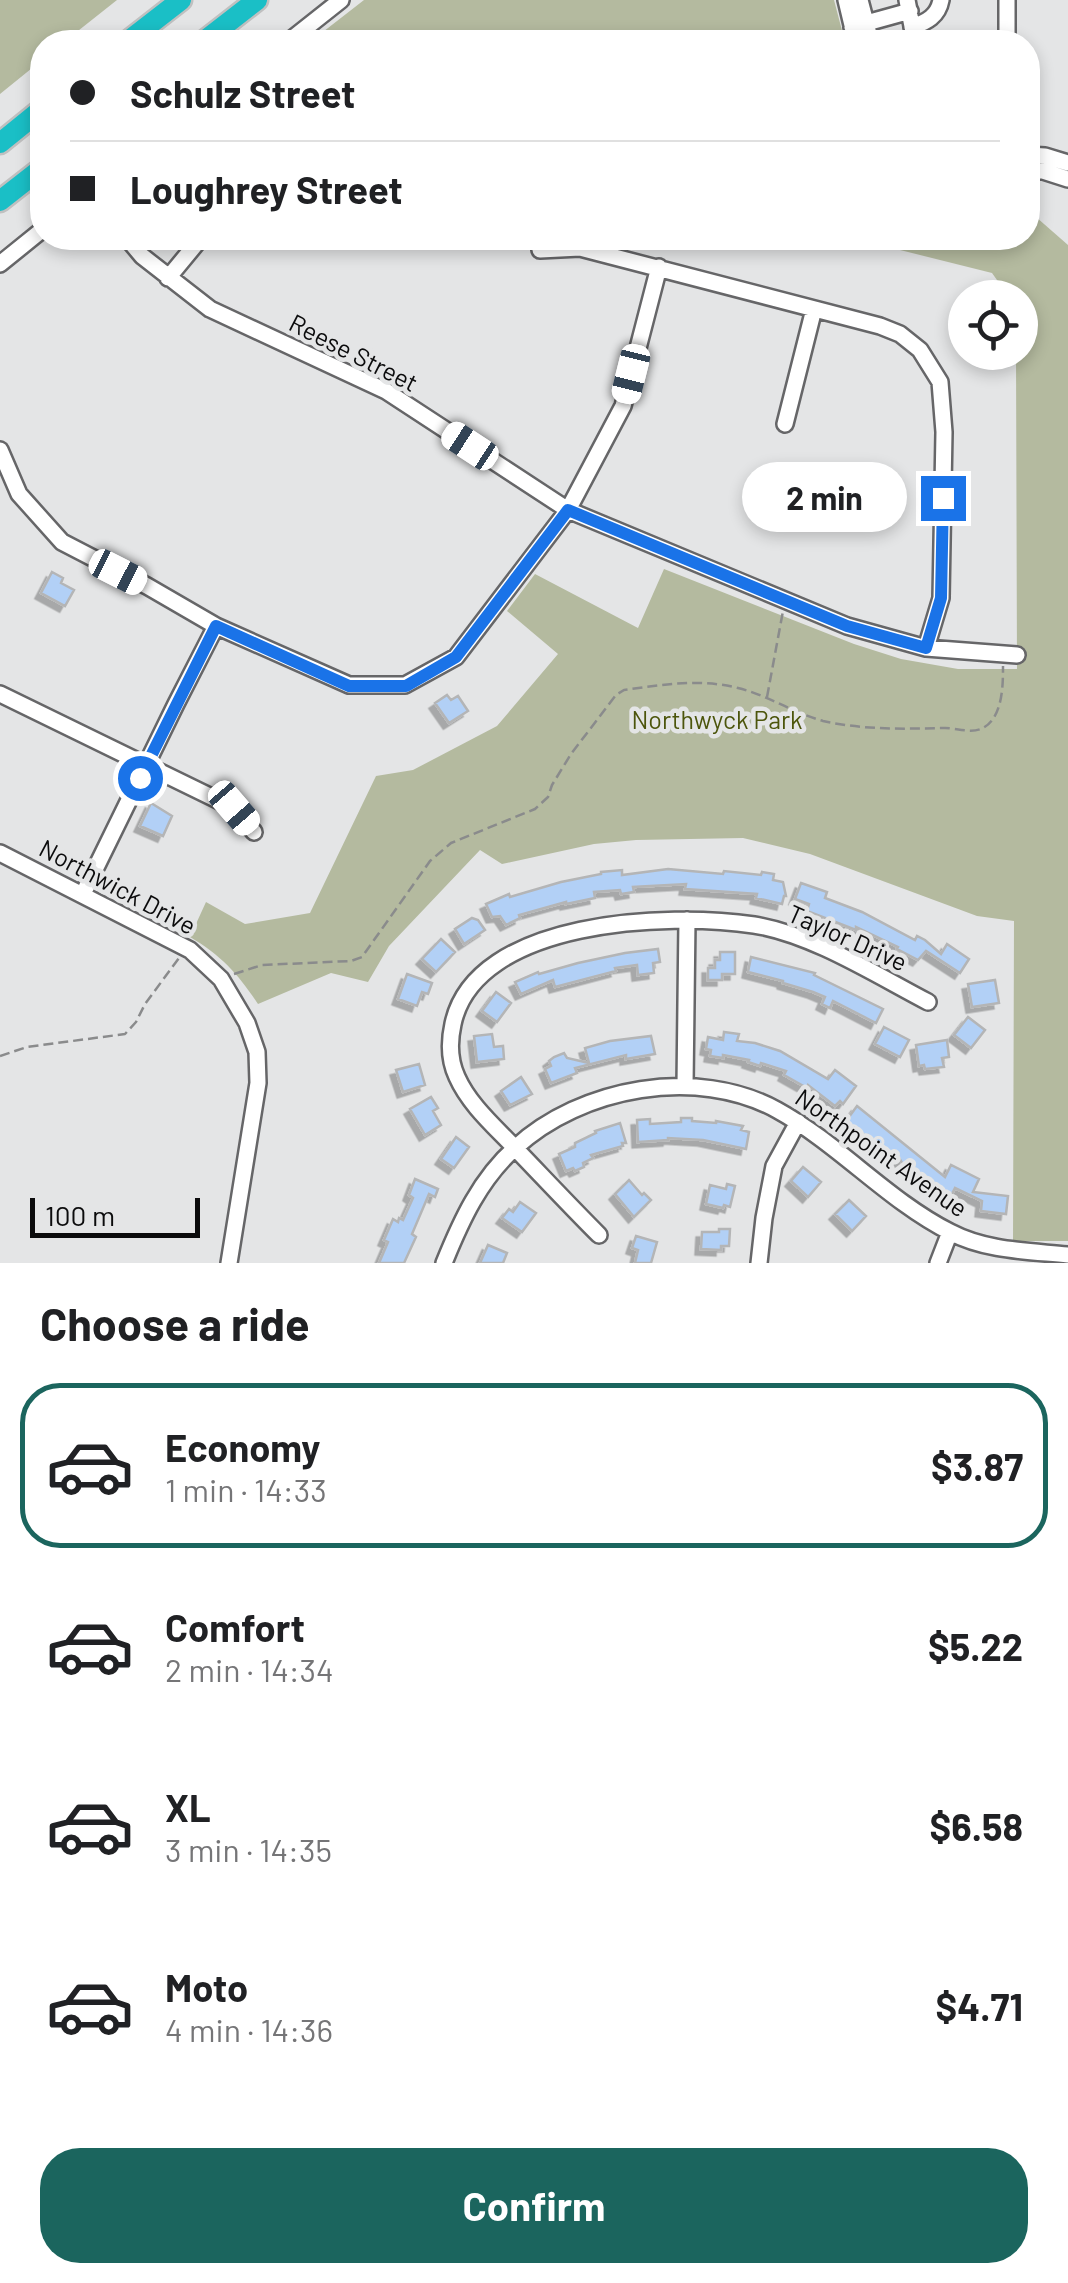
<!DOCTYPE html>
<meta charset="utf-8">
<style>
:root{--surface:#fff;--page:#f6f6f6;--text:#202124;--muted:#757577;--line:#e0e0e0;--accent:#1b655e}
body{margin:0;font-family:Barlow,sans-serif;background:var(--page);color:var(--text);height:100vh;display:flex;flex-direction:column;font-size:38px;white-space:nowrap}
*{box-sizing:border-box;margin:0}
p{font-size:32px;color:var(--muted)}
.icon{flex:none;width:55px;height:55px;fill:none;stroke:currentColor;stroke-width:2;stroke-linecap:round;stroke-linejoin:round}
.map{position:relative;height:1263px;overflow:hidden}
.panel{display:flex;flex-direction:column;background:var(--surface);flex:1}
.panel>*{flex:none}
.top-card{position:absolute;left:30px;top:30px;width:1010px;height:220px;border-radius:40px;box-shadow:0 5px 15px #0003;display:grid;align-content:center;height:220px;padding:0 40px;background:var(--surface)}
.fabs{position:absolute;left:948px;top:280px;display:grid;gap:20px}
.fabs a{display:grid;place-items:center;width:90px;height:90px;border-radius:50%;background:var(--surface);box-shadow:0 5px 15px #0003;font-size:50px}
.scale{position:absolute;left:30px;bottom:25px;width:170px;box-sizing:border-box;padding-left:10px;border:5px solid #0b0b0c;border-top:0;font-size:28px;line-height:35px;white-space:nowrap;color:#0b0b0c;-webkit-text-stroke:8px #e4e5e6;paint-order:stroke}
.end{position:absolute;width:45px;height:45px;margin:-22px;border:12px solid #1a73e8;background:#fff;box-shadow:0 0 0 5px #fff}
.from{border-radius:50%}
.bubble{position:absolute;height:70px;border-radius:35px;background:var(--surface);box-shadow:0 5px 15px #0003;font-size:32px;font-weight:700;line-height:70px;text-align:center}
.car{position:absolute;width:30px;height:60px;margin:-30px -15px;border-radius:12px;box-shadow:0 0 8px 2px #0007;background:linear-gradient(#fff 24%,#345 0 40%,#fff 0 76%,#345 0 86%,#fff 0)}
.top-card b{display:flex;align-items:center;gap:35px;height:95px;font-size:38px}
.top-card b+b{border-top:2px solid var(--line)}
.top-card i{width:25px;height:25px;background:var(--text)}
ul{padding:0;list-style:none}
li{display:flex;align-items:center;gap:30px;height:165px;margin:0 20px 15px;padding:0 20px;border:5px solid transparent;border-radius:40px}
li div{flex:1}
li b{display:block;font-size:38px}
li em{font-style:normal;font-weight:700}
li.on{border-color:var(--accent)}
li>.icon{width:90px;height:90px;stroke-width:1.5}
h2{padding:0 40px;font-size:45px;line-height:120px}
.button{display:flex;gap:20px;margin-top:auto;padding:20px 40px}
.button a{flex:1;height:115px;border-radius:40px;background:var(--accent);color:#fff;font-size:40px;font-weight:700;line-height:115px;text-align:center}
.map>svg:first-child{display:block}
.green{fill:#b4ba9f}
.building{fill:#b2d0f6;stroke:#b4b5b6;stroke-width:2.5;filter:url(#shadow)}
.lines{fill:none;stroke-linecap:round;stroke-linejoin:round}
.minor-casing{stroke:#666668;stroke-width:20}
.highway-casing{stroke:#c0c0c0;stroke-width:25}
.path{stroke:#8a8b8c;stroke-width:2.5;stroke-dasharray:10 5;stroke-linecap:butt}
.minor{stroke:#fff;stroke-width:15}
.highway{stroke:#1abfc6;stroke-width:20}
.route{stroke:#1a73e8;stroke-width:12}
.labels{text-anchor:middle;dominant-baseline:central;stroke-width:9;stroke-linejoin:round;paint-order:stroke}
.street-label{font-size:25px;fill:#0b0b0c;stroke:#e4e5e6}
.park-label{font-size:25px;fill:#4c550c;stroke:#e4e5e6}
</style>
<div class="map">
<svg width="1068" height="1263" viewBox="0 0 1068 1263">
<defs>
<filter id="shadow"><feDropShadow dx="-5.5" dy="5.5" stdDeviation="0" flood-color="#0004"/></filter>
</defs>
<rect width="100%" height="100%" fill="#e4e5e6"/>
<path class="green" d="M0,0H117L64,42H42V60L0,94Z
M364,0H834L845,42H310Z
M1028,210L1068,245V1241H1013L1014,921L977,916L810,854L743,838L636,840L594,844L502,864L480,850L389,946L368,982L331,973L258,1004C238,974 222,956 190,937L206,902L245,924L310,913L376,776L413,770L497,726L558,654L507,611L535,574L638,628L664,569L854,644L901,659L958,669H1017L1016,353L1020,352V298L1009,297L992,273L852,238H1028Z"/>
<path class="building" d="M52,572L63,578L61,583L74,590L65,606L41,593Z
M447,695L451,700L458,696L468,711L449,723L435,703Z
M151,803L172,816L163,836L140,826Z
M668,869L723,874L724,871L761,875L762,872L774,874L773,880L783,882L786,896H784L782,904L756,898L757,894L685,889L686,884L633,887L634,892L621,894L620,890L594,892L595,898L566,904V902L519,915L520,918L506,925L500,916L492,917L486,904L509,894L510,897L561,882L601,874V872L622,870V875Z
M801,883L827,892L825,898L862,912L915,940L917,936L925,940L941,954L947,944L969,959L960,973L926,951L918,960L897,949L898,947L856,927V930L807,911L809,904L795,899Z
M472,918L478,920L485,930L464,944L455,929Z
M441,939L455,952L436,972L422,959Z
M658,949L660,962L653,963L654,973L638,975L637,965L615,968L616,971L555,987L553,980L521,994L515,982L538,972L539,974L578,963L625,953Z
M720,952H735V974H722V980H708V968H715V960H720Z
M751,957L815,973L814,975L883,1009L876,1023L833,1001L830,1008L822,1004L825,997L813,992L783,983V981L748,972Z
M407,974L432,983L428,994L422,992L417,1006L398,999Z
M995,980L999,1003L972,1007L968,984Z
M496,992L511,1003L497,1022L482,1011Z
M968,1017L985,1030L971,1048L954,1035Z
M884,1027L909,1040L900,1057L875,1044Z
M724,1032L739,1034L737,1041L755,1043L780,1051L828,1079L835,1070L856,1086L843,1104L840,1101L835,1106L808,1085L807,1088L784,1075L786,1071L761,1063L760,1066L748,1062L749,1060L723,1055V1058L710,1056L711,1050L706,1049L708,1037L723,1040Z
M492,1034L494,1047L503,1046L504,1059L477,1062L474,1036Z
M651,1036L655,1054L626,1059V1055L575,1068L577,1073L551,1083L545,1069L551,1066L549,1061L554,1057L564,1053L567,1058L589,1063L585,1048L610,1041Z
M947,1040L949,1057L942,1058L944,1067L925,1069L924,1065L919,1066L916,1045Z
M419,1064L425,1085L403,1092L396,1070Z
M521,1077L532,1094L510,1105L501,1091Z
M431,1097L438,1108L433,1111L441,1125L425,1135L410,1109Z
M857,1106L945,1177L951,1165L979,1179L973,1192L1008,1196L1006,1214L981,1211L982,1201L955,1188L950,1198L927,1187L905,1168L895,1151L891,1155L868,1135L866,1136L846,1121Z
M681,1118H692V1121L716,1123V1121L743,1126L741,1130L749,1132L746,1149L703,1140L668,1138V1140L638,1142L637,1120L650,1119V1124L681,1122Z
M620,1123L626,1143H622L623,1146L591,1155L593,1158L583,1163L584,1167L575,1171L573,1168L566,1171L559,1154L575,1147V1143L596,1133L595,1131Z
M456,1137L469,1147L454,1168L441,1159Z
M803,1167L821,1182L808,1197L791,1181Z
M415,1179L438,1189L435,1197L429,1194L412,1234L416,1237L404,1263H379L388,1242L384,1240L393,1219L398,1222L399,1218L403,1220L413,1198L409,1195Z
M629,1180L642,1195L644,1193L651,1200L634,1217L615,1194Z
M727,1184L735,1186L730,1207L724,1205L723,1208L706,1204L710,1185L726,1189Z
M849,1200L866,1216L852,1231L835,1214Z
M520,1202L536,1213L522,1232L502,1218L509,1209L513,1212Z
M719,1229H730L729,1246H721V1250L701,1249L702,1232H719Z
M636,1236L657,1242L651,1263H635L638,1250L632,1248Z
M488,1245L507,1253L503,1263H480Z"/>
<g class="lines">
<g class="minor-casing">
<path id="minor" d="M846,0L856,42
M860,0L871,42
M907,0L915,42
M1007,0V42
M852,27L910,11
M912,27C927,22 938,16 941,0
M288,42L341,0
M1028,155L1045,156L1068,163
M1028,171H1043L1068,179
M127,238L142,256L210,309L386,391L568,510L847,626L926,648L1017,655
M540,250L580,248L880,326L900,334L920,350L940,382L944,432L941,598L926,648
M0,264L42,230
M168,278L201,238
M785,424L814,309
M0,450L19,494L62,542L147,586L216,626L349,685H405L456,657L568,510L623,406L659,267
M0,694L234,808L254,832
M0,853L190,950L221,979L247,1023L257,1052L258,1083L229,1263
M83,894L176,704L216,626
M685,1086L687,920
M599,1235C570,1206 542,1176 514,1147C493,1125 469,1104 457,1077C449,1060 449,1042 453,1024C475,919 670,912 754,925C812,934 876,975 928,1002
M444,1263C461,1221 480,1179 515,1148C581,1087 697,1066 777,1110C839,1144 887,1200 950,1232C986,1251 1028,1251 1068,1255
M759,1263L764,1218L774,1166L798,1122
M938,1263L950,1232"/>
</g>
<g class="highway-casing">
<path id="highway" d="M127,42L181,0
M203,42L257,0
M0,143L42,109
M0,201L42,168"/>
</g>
<path class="path" d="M767,697L783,611
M234,974L262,965L351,961L362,957L430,861L451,843L535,809L548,797L552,785L571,754L616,695L624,690C662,685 699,678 738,688C767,695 794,713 823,721C864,730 904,729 945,728C956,728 972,734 983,728C1003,717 1003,685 1003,666
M0,1056L27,1047L125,1034L136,1022L145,1004L179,958"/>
<use href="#minor" class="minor"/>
<use href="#highway" class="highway"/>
</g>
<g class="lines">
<path class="route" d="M140,778L216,626L349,686H406L456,657L568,510L847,626L926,648L941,598L943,498"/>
</g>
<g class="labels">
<g class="street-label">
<text transform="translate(354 352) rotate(27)">Reese Street</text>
<text transform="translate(118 886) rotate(28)">Northwick Drive</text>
<text transform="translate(848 937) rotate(24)">Taylor Drive</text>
<text transform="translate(882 1152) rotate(35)">Northpoint Avenue</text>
</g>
<g class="park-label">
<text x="717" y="719">Northwyck Park</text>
</g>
</g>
</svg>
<div class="fabs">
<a><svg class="icon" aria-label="locate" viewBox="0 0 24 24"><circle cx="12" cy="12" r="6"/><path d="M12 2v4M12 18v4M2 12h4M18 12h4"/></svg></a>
</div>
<div class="scale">100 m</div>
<i class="end from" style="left:140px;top:778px"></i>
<i class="end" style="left:943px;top:498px"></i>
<div class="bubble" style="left:742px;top:462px;width:165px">2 min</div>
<i class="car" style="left:631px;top:374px;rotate:194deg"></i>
<i class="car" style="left:470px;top:446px;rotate:303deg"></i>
<i class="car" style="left:118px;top:572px;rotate:117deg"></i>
<i class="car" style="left:234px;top:808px;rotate:139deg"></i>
<div class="top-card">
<b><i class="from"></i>Schulz Street</b>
<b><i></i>Loughrey Street</b>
</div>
</div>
<section class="panel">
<h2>Choose a ride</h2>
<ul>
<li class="on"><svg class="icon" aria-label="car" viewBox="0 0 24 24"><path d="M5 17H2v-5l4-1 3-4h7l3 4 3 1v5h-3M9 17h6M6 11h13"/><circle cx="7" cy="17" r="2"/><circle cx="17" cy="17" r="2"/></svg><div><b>Economy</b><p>1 min · 14:33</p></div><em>$3.87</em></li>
<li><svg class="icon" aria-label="car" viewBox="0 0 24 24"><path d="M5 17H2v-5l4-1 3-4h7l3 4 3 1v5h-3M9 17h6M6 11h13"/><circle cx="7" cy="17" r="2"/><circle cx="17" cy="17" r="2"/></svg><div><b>Comfort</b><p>2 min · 14:34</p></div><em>$5.22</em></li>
<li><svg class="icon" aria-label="car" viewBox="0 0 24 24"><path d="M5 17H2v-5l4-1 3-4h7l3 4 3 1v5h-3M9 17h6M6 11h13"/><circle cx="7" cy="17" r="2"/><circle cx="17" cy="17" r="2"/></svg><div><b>XL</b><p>3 min · 14:35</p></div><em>$6.58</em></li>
<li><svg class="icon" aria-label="car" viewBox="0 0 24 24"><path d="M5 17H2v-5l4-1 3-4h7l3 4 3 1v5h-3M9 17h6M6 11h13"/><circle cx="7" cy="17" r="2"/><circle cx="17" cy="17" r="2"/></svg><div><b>Moto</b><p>4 min · 14:36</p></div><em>$4.71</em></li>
</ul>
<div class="button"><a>Confirm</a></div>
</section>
